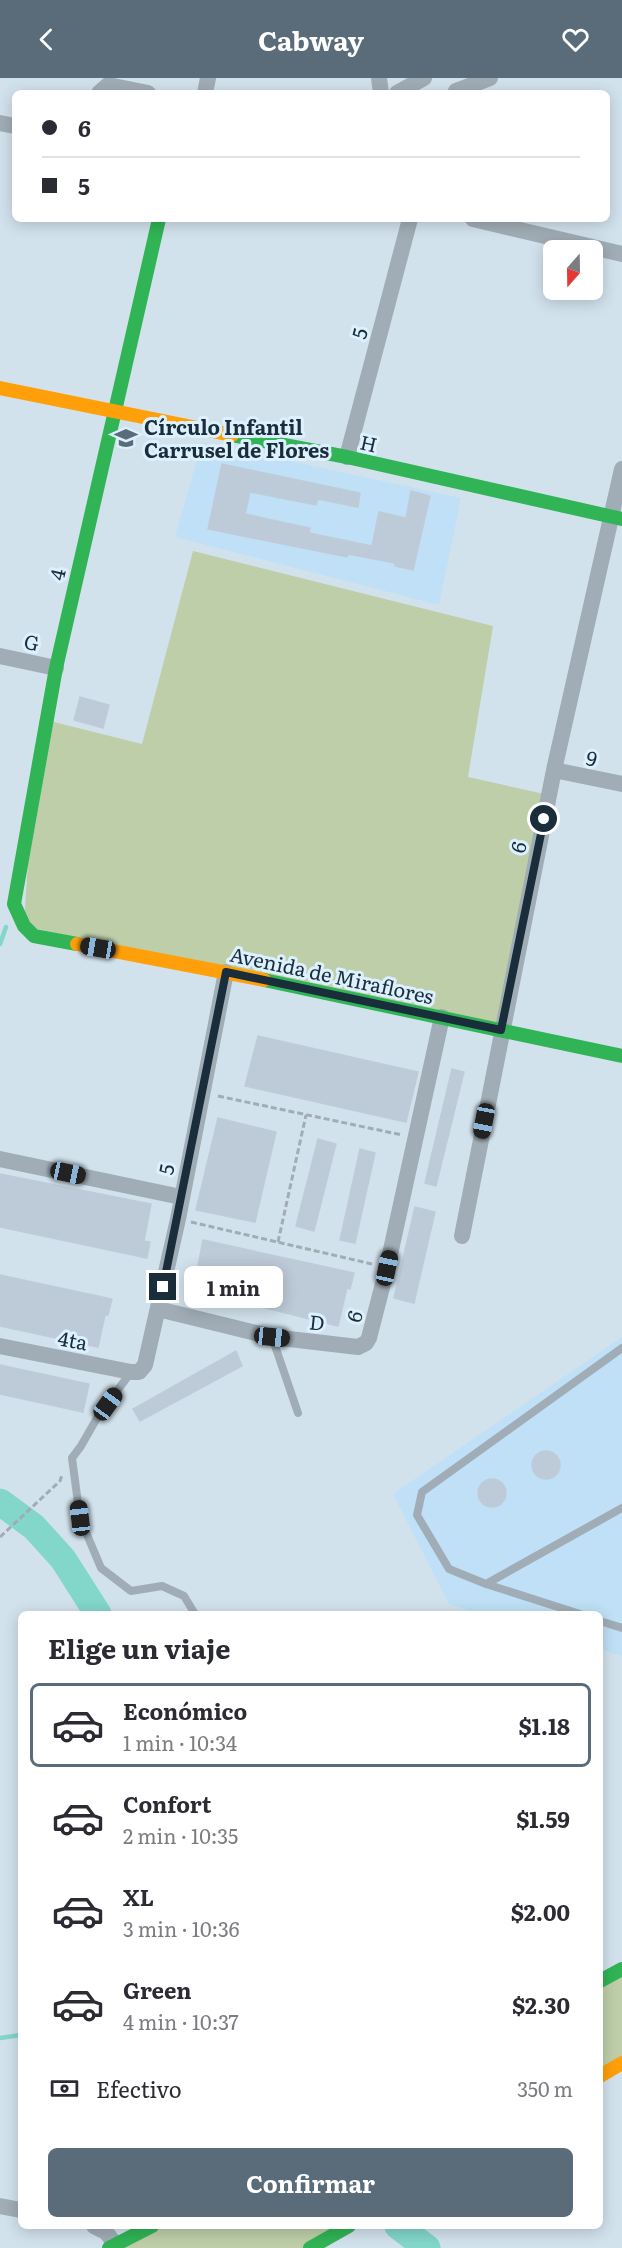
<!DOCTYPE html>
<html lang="es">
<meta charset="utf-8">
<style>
:root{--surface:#fff;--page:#f2f2f3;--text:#2b2b33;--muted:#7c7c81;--line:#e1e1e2;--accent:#5a6c79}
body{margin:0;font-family:Literata,serif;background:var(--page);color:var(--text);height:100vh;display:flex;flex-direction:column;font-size:22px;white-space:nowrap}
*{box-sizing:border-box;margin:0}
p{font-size:20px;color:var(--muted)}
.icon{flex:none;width:33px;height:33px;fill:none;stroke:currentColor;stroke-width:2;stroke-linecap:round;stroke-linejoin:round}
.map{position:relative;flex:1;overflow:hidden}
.drawer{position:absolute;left:18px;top:1533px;width:585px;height:618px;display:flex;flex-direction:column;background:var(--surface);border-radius:9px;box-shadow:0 3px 15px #0003}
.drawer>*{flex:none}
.top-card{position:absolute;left:12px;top:12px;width:598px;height:132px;border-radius:9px;box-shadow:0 3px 15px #0003;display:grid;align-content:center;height:132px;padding:0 30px;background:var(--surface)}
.needle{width:39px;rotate:200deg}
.controls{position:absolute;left:543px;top:162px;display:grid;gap:12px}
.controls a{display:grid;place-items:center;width:60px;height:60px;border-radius:9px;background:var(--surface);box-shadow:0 3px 15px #0003;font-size:30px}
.end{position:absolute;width:27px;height:27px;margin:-14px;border:8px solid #192d3a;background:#fff;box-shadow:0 0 0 3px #fff}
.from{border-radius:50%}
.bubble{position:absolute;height:42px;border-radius:9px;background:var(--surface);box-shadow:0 3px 15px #0003;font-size:20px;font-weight:700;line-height:42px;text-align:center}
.car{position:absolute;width:18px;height:36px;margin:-18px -9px;border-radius:8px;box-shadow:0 0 4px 2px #0007;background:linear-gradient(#222 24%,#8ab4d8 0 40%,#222 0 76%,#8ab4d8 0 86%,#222 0)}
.top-card b{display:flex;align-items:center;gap:21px;height:57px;font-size:22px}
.top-card b+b{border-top:2px solid var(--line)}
.top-card i{width:15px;height:15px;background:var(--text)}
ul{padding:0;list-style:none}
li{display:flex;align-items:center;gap:18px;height:84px;margin:0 12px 9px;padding:0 18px;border:3px solid transparent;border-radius:9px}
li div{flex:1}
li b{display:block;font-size:22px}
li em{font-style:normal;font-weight:700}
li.current{border-color:var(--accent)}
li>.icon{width:54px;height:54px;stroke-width:1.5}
h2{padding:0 30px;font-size:27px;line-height:72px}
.pay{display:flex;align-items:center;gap:15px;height:66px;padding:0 30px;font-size:22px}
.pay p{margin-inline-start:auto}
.primary-button{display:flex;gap:12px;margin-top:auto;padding:12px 30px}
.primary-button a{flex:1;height:69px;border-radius:9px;background:var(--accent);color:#fff;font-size:24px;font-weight:700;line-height:69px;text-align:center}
header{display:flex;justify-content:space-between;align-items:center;height:78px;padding:0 30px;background:var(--accent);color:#fff;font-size:27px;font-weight:700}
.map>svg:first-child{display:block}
.built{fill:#bfe0f6}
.green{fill:#becea9}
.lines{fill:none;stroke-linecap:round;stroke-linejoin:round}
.stream{stroke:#82d6ca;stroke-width:4.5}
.river{stroke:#82d6ca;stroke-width:27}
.building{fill:#bdcad7;stroke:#bfcbd9;stroke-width:1.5}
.path{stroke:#a1acb3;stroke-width:3;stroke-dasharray:6 3;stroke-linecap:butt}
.lane{stroke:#a1adb6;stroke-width:8}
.street{stroke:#a1adb6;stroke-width:16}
.fast{stroke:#30b455;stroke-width:14}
.slow{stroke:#ff9f0a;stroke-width:14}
.route{stroke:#192d3a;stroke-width:8}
.labels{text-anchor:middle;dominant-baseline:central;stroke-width:6;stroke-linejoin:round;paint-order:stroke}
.street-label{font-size:20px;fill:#192d3a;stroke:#dcf0fe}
.poi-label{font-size:20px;font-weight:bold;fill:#192d3a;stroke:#dcf0fe;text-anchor:start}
</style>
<header><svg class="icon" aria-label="back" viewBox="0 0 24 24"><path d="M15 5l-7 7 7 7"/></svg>Cabway<svg class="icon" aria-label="heart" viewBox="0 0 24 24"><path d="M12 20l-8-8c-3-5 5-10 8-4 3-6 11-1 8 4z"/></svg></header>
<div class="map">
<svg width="622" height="2170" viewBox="0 0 622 2170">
<rect width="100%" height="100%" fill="#d2e2ed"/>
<path class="built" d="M202,364L461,420L439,527L175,459Z
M622,1259V1578L600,1571V1536H481L449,1526L393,1416Z"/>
<path class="green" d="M193,473L493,548L468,699L549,717L501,952L24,848L32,717L46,642L142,666Z
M622,1891V1985L600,1998V1903Z
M152,2148H349L310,2170H109Z"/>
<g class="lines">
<path class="stream" d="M0,866L6,849
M0,1960L21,1957"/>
<path class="river" d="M0,1424L34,1449L63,1481L98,1536
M398,2148L427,2170"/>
</g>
<path class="building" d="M222,386L360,415L358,429L318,421L316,427L250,414L245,436L310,450L309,455L372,468L379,434L406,440L411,413L430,418L413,492L395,488V485L348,476L347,479L208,451Z
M80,619L109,627L103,650L74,642Z
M258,958L418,994L406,1044L245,1008Z
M452,991L464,994L436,1108L425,1105Z
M218,1040L276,1054L255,1144L196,1132Z
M318,1061L336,1066L314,1153L296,1148Z
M360,1071L375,1075L355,1165L340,1162Z
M0,1096L151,1126L144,1163L150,1164L147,1180L0,1149Z
M415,1129L435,1134L414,1225L394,1220Z
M203,1162L354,1195L350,1211L347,1210L338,1248L190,1211L194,1193H197Z
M0,1197L112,1221L108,1237H105L98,1269L0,1248Z
M236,1273L242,1288L140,1343L133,1331Z
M0,1287L89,1306L83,1334L0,1316Z
M532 1387a14 14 0 1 1 28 0a14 14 0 1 1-28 0Z
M478 1415a14 14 0 1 1 28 0a14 14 0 1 1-28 0Z"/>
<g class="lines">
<path class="path" d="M218,1018L402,1057
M191,1144L372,1186
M278,1164L306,1037
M0,1459L60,1403L62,1397"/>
<path class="lane" d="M272,1259L298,1335
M622,1270L422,1414L417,1437L449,1491L486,1506L622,1430
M131,1294L97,1340L81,1368L72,1380L80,1440L101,1490L131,1513L162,1508L184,1518L195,1536
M486,1506L580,1536
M600,1543L622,1550"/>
<path class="street" d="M379,0L381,15
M99,15L108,7L148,15
M205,15L208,0
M397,15L424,0
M455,15L456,13L490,0
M0,45L15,48
M473,141L622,176
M347,379L410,141
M0,578L56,590
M554,692L622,706
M0,1081L181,1119
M462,1158L554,692L622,391
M158,1231L272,1259L358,1269L366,1265L369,1260L387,1190L442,939
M0,1268L131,1294H139L145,1287L178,1141L226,894
M0,2128L21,2132
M94,2148L106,2154L115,2166"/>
<path class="fast" d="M232,357L347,379L622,441
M77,866L34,858L24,848L14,826L56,590L159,141
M264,902L622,978
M600,1903L622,1891
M109,2170L152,2148
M310,2170L349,2148"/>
<path class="slow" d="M0,310L232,357
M77,866L264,902
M600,1998L622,1985"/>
</g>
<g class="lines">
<path class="route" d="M163,1209L226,894L501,952L544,741"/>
</g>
<defs>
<g id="school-bare" transform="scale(1.8)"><path d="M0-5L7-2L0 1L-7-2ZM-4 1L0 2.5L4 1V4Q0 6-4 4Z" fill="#5a6c79" stroke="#dcf0fe" stroke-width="2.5" paint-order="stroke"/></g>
</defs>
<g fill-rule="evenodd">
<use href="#school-bare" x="126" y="360"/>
</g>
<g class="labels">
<g class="street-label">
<text transform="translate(358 255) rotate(-75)">5</text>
<text transform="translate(369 364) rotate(13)">H</text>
<text transform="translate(56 496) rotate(-77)">4</text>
<text transform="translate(32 563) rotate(12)">G</text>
<text transform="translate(592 679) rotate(12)">9</text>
<text transform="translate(517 769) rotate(-79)">6</text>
<text transform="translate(332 896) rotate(12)">Avenida de Miraflores</text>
<text transform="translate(165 1091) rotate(-79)">5</text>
<text transform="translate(353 1238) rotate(-76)">6</text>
<text transform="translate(317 1243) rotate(6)">D</text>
<text transform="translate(73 1261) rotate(11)">4ta</text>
</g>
<g class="poi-label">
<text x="144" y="348">Círculo Infantil<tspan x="144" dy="23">Carrusel de Flores</tspan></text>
</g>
</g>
</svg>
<div class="controls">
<a><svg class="needle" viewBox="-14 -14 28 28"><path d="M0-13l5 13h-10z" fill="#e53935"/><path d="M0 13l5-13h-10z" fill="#7c7c81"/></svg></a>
</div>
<i class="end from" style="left:544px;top:741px"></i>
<i class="end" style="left:163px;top:1209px"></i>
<div class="bubble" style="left:184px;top:1188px;width:99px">1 min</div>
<i class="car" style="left:98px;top:870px;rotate:280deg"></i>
<i class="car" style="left:484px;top:1043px;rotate:191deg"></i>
<i class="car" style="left:68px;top:1095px;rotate:102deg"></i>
<i class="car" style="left:387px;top:1190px;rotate:12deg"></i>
<i class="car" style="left:272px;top:1259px;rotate:96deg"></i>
<i class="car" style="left:108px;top:1326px;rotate:36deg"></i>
<i class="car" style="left:80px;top:1440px;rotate:353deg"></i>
<div class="top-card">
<b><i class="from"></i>6</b>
<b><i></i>5</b>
</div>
<section class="drawer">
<h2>Elige un viaje</h2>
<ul>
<li class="current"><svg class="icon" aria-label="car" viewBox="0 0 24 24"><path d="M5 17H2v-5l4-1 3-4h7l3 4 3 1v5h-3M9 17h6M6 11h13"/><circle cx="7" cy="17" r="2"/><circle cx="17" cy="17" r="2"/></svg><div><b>Económico</b><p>1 min · 10:34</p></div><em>$1.18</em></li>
<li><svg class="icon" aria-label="car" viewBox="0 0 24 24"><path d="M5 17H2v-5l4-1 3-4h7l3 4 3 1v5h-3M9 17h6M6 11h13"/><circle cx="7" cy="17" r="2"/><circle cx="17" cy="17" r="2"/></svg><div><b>Confort</b><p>2 min · 10:35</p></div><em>$1.59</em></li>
<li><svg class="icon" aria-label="car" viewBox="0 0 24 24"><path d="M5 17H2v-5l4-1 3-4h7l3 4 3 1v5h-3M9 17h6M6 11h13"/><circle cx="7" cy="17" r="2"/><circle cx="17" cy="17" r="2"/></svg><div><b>XL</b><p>3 min · 10:36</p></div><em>$2.00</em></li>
<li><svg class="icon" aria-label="car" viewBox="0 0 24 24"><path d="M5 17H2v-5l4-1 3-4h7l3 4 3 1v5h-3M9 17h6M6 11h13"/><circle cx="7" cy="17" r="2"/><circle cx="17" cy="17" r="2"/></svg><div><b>Green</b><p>4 min · 10:37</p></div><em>$2.30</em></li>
</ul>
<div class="pay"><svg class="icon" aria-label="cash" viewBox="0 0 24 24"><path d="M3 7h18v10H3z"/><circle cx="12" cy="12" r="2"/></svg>Efectivo<p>350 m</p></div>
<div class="primary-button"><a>Confirmar</a></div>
</section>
</div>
